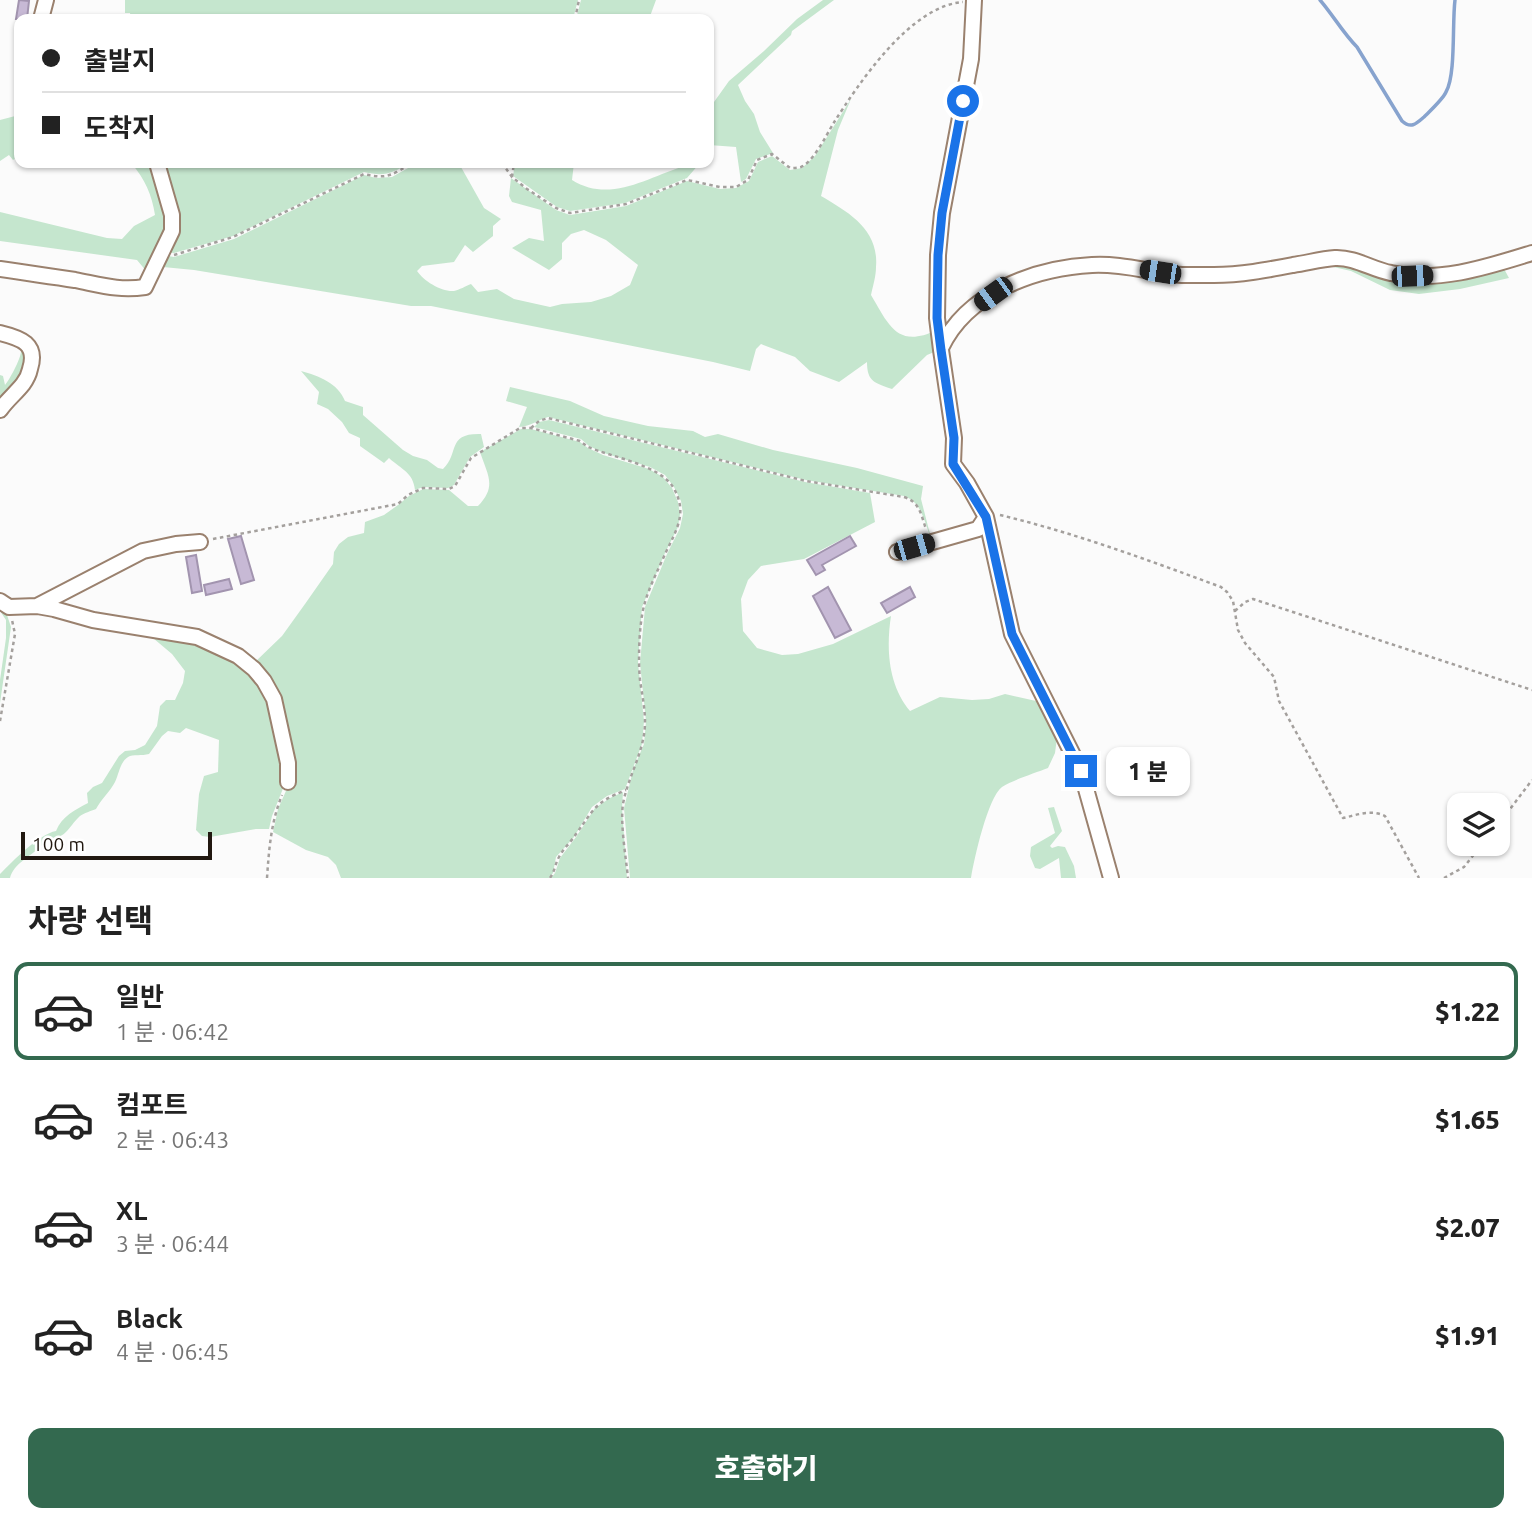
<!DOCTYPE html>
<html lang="ko">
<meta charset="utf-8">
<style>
:root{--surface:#fff;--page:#f6f6f6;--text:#222;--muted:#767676;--line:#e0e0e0;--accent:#33694f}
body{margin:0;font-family:Ubuntu,"Noto Sans KR",sans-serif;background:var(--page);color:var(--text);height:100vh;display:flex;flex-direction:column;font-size:26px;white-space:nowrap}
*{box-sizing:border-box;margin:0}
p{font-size:23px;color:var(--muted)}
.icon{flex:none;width:38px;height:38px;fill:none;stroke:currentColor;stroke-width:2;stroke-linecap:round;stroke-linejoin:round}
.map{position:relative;height:878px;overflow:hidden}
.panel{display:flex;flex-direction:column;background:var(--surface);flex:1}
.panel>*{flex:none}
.guide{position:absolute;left:14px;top:14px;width:700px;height:154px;border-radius:14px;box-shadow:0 2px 5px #0004;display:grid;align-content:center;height:154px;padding:0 28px;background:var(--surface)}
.fabs{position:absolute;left:1447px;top:793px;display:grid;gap:14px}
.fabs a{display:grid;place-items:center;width:63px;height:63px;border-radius:14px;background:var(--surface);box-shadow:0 2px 5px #0004;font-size:35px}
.scale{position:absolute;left:21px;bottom:18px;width:191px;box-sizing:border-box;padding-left:7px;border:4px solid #211810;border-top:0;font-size:19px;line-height:24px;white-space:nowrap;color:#211810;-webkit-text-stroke:5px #fff;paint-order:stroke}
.end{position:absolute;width:32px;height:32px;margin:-16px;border:9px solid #1a73e8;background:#fff;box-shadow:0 0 0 4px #fff}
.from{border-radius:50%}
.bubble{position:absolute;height:49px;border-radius:14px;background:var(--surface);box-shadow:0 2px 5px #0004;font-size:23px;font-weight:800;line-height:49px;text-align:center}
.car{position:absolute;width:21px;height:42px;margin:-21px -10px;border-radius:9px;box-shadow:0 0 5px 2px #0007;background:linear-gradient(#222 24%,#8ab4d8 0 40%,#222 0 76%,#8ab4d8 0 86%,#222 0)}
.guide b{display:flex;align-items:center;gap:24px;height:66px;font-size:26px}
.guide b+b{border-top:2px solid var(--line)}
.guide i{width:18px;height:18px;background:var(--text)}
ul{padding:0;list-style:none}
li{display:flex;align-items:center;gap:21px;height:98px;margin:0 14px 10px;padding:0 14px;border:4px solid transparent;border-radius:14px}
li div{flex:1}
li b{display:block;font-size:26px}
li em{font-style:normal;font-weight:800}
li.selected{border-color:var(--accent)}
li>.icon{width:63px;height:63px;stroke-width:1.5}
h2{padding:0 28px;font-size:32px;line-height:84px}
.button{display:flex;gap:14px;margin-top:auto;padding:14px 28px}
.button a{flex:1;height:80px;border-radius:14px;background:var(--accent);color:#fff;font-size:28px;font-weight:800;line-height:80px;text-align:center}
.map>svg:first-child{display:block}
.green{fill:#c5e6ce}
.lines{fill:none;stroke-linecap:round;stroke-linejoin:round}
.stream{stroke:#87a3ce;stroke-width:3.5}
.building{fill:#c7b9d5;stroke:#a294af;stroke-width:2}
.minor-casing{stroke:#9a816e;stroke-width:18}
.path{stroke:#a4a09d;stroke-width:2.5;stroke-dasharray:3.5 3.5;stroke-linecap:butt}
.minor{stroke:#fff;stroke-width:14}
.route{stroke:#1a73e8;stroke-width:9}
</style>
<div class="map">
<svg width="1532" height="878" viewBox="0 0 1532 878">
<rect width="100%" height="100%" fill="#fbfbfb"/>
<path class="green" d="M125,0H578L573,19H131L130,13H125Z
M581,0H656L649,19H576Z
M823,0H834L792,31L791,35L738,85L745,101L754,114L760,132L773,153L756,159L746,179L741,182L736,147L709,145L712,119L709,117V109L729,81L764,51L797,19Z
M851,99L838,130L821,196C850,213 879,230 876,267C876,276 873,286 871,295C889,325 897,349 937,330L939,350L927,355L892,389C875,383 867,382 867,362L839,382L810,371L795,357L761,344L756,349L750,371L713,362L431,306H411L194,270L163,267L155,275L163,255L174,257L234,239L364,175L376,178L392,177L417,163H467L461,167L484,208L501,219L493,226V236L473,252L465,245L454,262L422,266L417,271C424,281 441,292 454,291C459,290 466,286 471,284L478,292L497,289L514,299L550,307L562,304L591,302L611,296L630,285L638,265L606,240L584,230L571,234L562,243V259L549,270L512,248L529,238L544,241L541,210L512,202L509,196L511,178L556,210L570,215L626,206L687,181L720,189L736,188L749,181L758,162L772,156L790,170L802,168L815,156Z
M19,115V156L13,160L9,155L0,161V120Z
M131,163H154L169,220L147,272L137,260L0,241V212L107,238L122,239L134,226L155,215C152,195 145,179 131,163Z
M161,163H410C392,173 385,177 364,172L233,236L174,253L165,252L176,228Z
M515,163H574L572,180C609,203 645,179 681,167L685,163H700L687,178L625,203L570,211L557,207L513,176Z
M1337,263L1389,277L1503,267L1509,278L1460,289L1419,294L1390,290L1351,271L1320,264Z
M16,341L28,356L19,382L9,389L0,399V375L3,376L5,385C10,379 20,360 21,352C21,347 19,345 16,341Z
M301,371C319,376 338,383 345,401L363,407V415L403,450L413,456L427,460L438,468L443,469C460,453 446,433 481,434L484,447L470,457L454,485L448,488L423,487L415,490C413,472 402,470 389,458L384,463L360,446V438L349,433L342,422L328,409L317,404L319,392Z
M510,387L570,401L604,416L648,426L693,431L705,437L718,434L773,450L857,468L923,486L921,499L931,538C924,522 922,502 904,496L806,480L548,417C538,420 531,426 519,427L527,407L506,401Z
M549,420L805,482L870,493L875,522L804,559L761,566L748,580L741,599L743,631L757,648L782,655L798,654L833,644L891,616C886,648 888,685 910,711L940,697L972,700L989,699L1005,694L1045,703L1058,730L1055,753L1048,768C1035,773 1013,780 1002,787C988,797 974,859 971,878H630L624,808L633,770L644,744L646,721L640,663L645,607L667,554L680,528L683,514L681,501L674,487L665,475L650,467L604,453L589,446L581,439L534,427L539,422Z
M521,429H531L580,442L588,448L603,455L649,469L663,477L672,488L678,502L680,514L678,527L665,553L642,607L638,663L644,721L642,744L625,789L607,796L592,807L574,837L556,857L553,873L549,878H341L336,865L328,857L306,850L273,832L278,809L289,784L276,696L252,665L282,636L305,604L333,564L334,552L339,544L348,537L364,533L365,522L384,515L398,505L409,496L423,489L449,490L468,506H478C497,486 488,476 480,452Z
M0,605L6,612L11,627L0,703V680L6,638V620L0,611Z
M147,633L197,640L248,668L273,705L284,786L272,816L269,829H256L210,837L202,836L196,830L199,794L204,776L218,772L219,740L186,728L180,733L168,731L162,736L149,754C142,756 133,754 128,757C120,762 119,774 115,782C110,792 101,799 96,809C91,811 84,813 80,816C69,826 65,841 48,837C46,841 43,844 40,847C30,857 14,863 10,878H0V874C13,861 39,834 56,831C62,816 75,810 88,803L87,793L93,787L102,783L119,756L125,751L135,750L145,745L157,726L160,706L166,700H175L183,683L185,671L172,654Z
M623,792L622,808L627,878H551L555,873L560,858L576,837L595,808L610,798Z
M1054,807L1062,831L1050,846L1052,848L1058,846L1065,847L1074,866L1076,878H1061L1059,858L1040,869L1035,868L1030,856L1031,847L1055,833L1048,808Z"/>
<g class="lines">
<path class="stream" d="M1320,0C1333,15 1343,33 1357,47L1402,121C1411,129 1416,124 1424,117C1430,111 1443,99 1446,92C1456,75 1452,23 1455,0"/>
</g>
<path class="building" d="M19,0L29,1L27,19H16Z
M241,536L254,580L241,584L228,539Z
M850,536L856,546L822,565L825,570L816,575L807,560Z
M196,555L202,591L192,593L186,557Z
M229,579L232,589L206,595L204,585Z
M828,587L851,630L835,638L813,596Z
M910,587L915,597L887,613L881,603Z"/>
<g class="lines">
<g class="minor-casing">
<path id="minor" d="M974,0L971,59L942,213L938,255L937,318L941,350L954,438L953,464L967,483L986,517L1012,634L1081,771L1111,878
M41,19L46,0
M0,269C25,273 50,276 75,280C101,285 119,291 145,287L172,231V215L157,163
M0,333C21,338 38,344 30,369C29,374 26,380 23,384C16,393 7,400 0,410
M941,348C967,293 1034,268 1092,265C1122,263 1152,273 1182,275C1193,275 1203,275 1214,275C1241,275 1267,270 1293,265C1307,263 1321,259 1335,258C1355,257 1373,270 1391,273C1439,283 1487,267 1532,253
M897,552L978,529L986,517
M0,601L9,607L37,606L54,609L93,620L197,637L238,656L254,669L264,681L274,699L288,763V782
M37,606L143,551L176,544L200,542"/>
</g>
<path class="path" d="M575,19L579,0
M502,163L512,177L527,189L556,208L570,213L626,204L687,180L720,187H736L748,180L757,160L772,154L790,168C794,168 797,168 801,167C813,162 826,136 833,124C859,83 910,6 963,2
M512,177L514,163
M174,255L233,237L364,174C389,180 392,174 413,163
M531,428L539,421L548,418L806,481L904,497C920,502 921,515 926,529
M1000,515C1075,533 1148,560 1221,587L1227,592L1233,601L1238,630L1245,643L1274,677L1279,701L1343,818C1357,815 1371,809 1385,816L1419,878
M213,539L398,504L408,495L423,488L449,489L455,486L471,458L520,428H531L580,441L588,447C612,457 659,465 673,487C688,512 677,529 666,552C659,568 648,589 644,606C639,624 638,661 640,680C642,694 645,708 645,722C645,751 628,776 623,804C620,823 626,858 628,878
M1235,611L1245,602L1253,599L1532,690
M0,721L15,634L12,620
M1498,825L1532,780
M267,878C269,849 271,822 282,795
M550,878C555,871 555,864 559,857C563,849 571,842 576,834C595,808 594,803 626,790
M1444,878L1464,867L1482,844"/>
<use href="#minor" class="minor"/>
</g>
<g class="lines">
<path class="route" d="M963,101L942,213L938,255L937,318L941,350L954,438L953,464L986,517L1012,634L1081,771"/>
</g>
</svg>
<div class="fabs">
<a><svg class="icon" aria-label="layers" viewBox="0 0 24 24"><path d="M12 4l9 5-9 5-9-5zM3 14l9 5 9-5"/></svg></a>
</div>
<div class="scale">100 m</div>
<i class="end from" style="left:963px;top:101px"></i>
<i class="end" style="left:1081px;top:771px"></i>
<div class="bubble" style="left:1106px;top:747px;width:84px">1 분</div>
<i class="car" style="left:1160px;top:272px;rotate:279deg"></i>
<i class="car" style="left:1412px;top:276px;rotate:88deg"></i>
<i class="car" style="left:993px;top:294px;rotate:234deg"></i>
<i class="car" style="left:914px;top:547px;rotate:74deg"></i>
<div class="guide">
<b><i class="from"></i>출발지</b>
<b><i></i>도착지</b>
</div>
</div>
<section class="panel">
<h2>차량 선택</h2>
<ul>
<li class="selected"><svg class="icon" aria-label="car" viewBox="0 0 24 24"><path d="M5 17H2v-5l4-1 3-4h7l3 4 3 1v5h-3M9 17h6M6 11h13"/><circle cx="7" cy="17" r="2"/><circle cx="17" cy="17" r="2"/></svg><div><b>일반</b><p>1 분 · 06:42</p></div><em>$1.22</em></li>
<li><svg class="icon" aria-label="car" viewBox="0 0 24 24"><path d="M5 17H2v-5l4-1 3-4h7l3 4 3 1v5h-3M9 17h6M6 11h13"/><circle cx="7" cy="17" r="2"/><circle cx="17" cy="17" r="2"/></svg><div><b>컴포트</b><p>2 분 · 06:43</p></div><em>$1.65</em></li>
<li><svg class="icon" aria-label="car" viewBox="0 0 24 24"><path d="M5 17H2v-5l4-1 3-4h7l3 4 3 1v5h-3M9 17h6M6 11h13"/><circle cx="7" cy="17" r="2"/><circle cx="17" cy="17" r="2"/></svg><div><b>XL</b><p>3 분 · 06:44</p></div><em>$2.07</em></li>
<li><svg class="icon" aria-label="car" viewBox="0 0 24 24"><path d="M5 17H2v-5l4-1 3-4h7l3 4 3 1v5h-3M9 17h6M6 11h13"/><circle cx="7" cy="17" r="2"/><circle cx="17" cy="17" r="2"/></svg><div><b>Black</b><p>4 분 · 06:45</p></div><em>$1.91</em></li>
</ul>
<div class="button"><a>호출하기</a></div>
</section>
